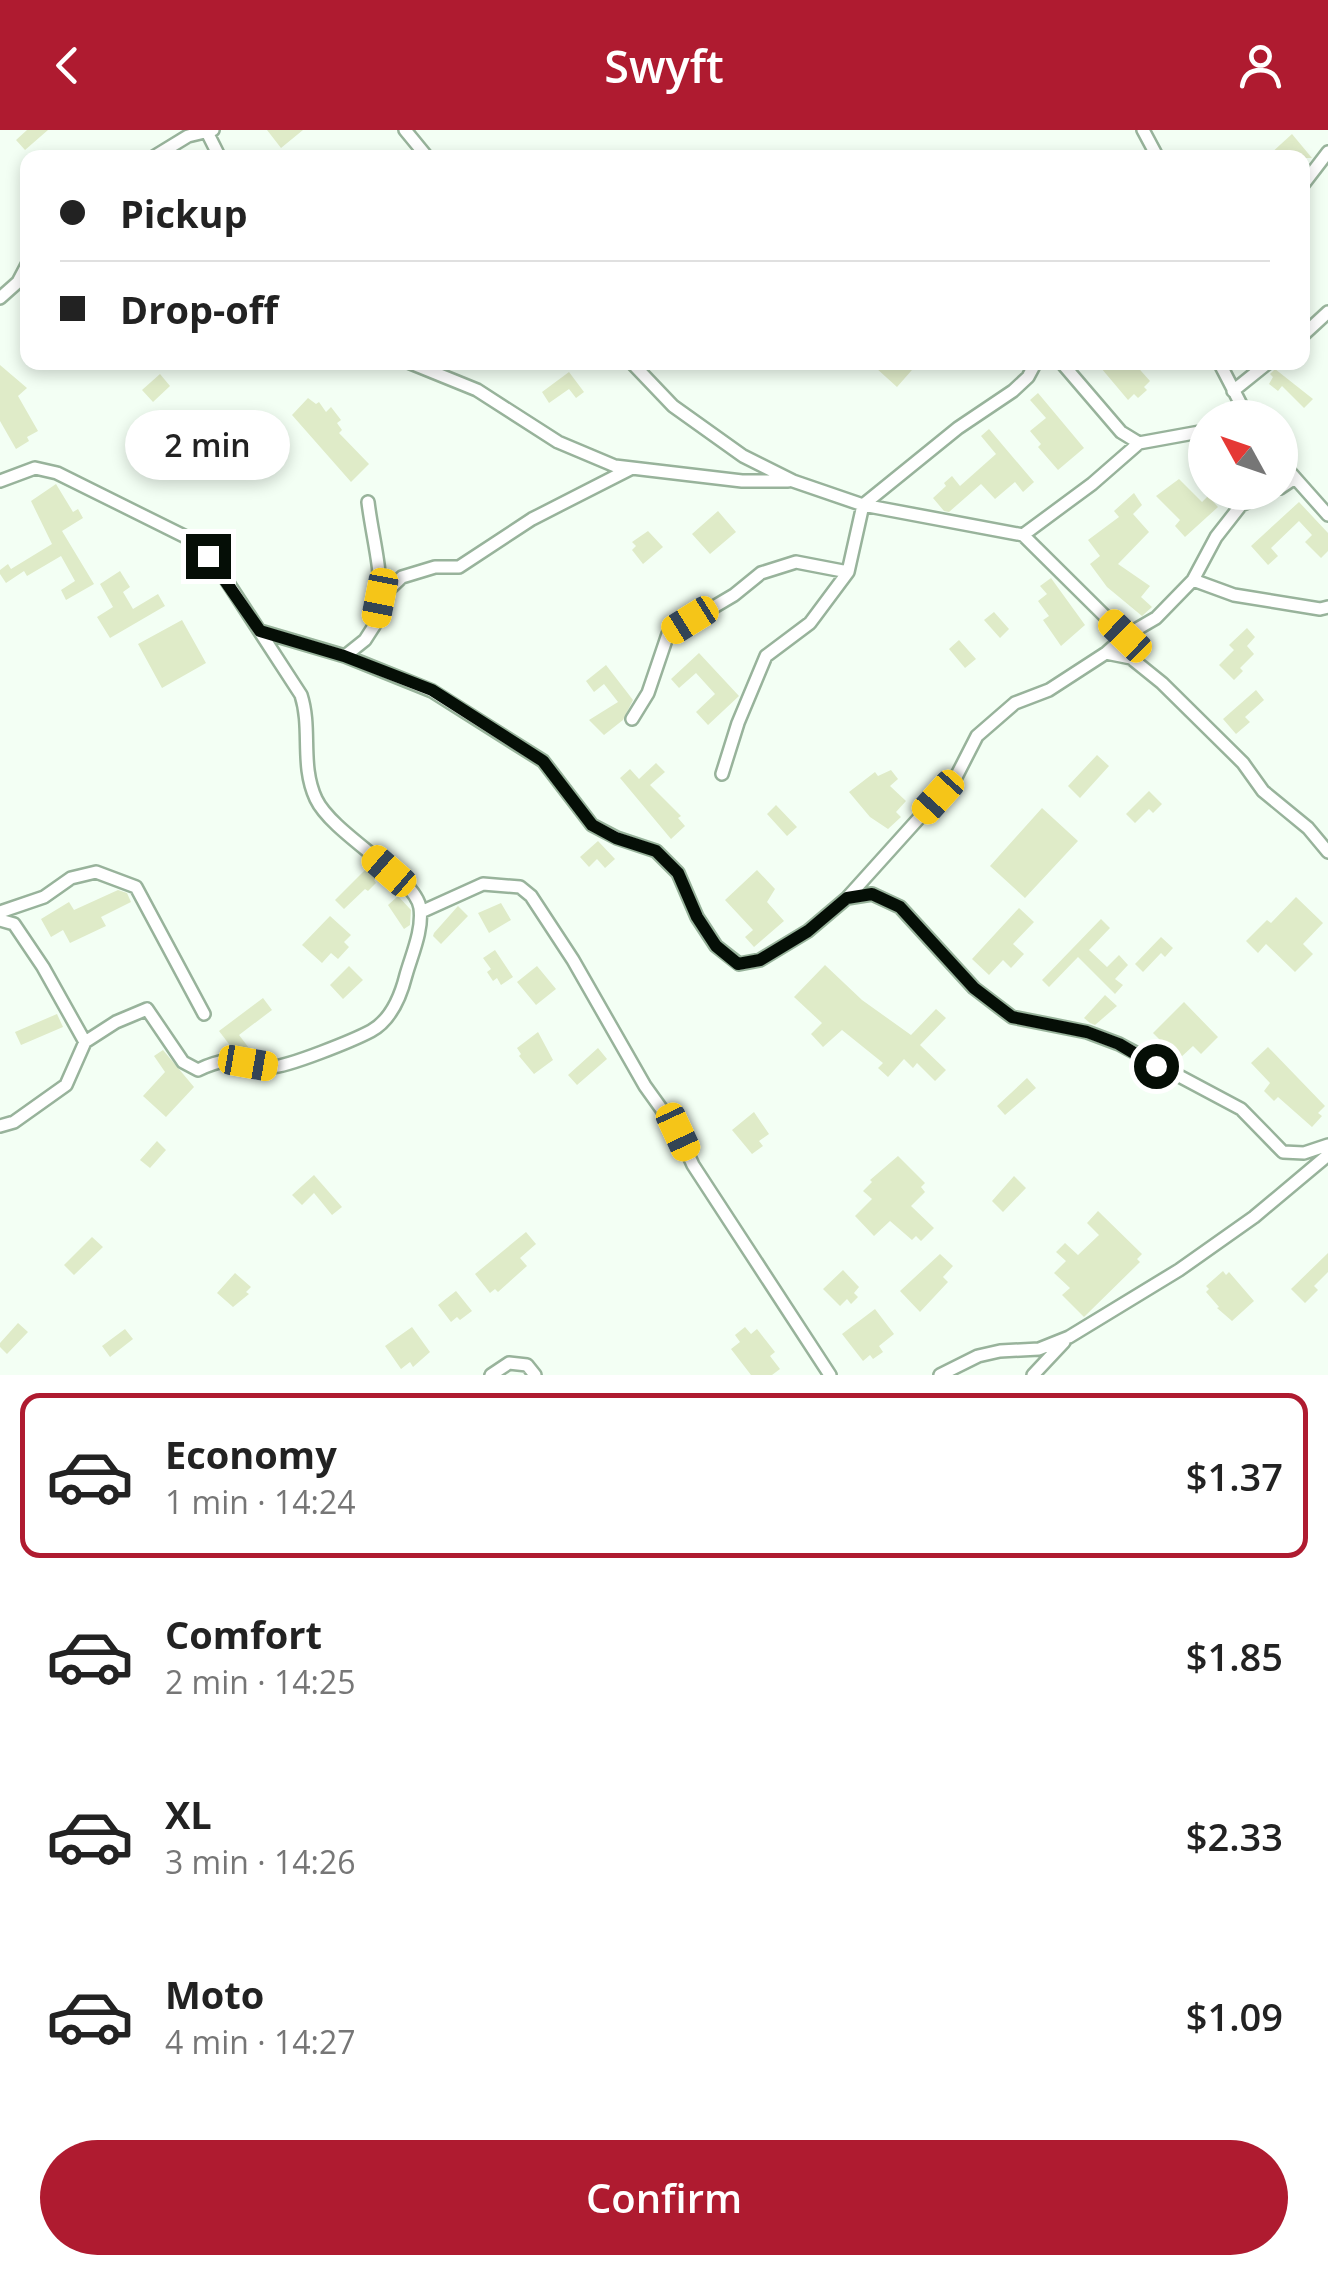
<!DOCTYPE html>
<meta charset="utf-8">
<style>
:root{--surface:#fff;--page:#f6f6f6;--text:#222;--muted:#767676;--line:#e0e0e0;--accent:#af1b30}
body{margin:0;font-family:"Open Sans",sans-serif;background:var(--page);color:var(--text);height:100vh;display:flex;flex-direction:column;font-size:38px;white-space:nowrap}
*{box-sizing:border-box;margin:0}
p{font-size:32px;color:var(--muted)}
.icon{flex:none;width:55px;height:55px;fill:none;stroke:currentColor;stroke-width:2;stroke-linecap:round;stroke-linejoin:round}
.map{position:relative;height:1245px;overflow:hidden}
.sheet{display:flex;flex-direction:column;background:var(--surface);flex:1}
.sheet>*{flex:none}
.top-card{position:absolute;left:20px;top:20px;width:1290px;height:220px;border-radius:20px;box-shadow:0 5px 15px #0003;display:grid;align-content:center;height:220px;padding:0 40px;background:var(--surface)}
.needle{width:65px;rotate:310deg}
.fabs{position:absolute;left:1188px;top:270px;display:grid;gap:20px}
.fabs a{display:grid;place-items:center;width:110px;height:110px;border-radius:50%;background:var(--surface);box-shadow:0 5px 15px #0003;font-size:50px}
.end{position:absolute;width:45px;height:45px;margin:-22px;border:12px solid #050e06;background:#fff;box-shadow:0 0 0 5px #fff}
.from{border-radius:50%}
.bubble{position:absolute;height:70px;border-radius:35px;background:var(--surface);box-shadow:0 5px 15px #0003;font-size:32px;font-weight:600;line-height:70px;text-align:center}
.car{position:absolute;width:30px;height:60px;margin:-30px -15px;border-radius:12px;box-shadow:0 0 8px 2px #0007;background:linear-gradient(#f5c518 24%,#345 0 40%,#f5c518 0 76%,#345 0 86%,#f5c518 0)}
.top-card b{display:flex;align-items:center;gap:35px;height:95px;font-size:38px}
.top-card b+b{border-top:2px solid var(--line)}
.top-card i{width:25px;height:25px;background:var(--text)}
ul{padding:18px 0 0;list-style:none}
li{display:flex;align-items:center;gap:30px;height:165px;margin:0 20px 15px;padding:0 20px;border:5px solid transparent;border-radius:20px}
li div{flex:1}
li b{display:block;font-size:38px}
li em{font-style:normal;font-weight:600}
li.selected{border-color:var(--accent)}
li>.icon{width:90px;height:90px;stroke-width:1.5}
.primary-button{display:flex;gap:20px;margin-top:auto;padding:20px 40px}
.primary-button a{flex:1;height:115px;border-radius:60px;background:var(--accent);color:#fff;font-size:40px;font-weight:600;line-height:115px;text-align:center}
header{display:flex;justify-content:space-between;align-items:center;height:130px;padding:0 40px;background:var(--accent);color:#fff;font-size:45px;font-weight:600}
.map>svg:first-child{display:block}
.building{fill:#dfebc8}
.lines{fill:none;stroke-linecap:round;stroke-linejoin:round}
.street-casing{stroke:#98b39b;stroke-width:16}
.street{stroke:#fff;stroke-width:11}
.route{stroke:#050e06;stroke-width:12}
</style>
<header><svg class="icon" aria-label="back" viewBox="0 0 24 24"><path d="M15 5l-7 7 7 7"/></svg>Swyft<svg class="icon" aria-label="person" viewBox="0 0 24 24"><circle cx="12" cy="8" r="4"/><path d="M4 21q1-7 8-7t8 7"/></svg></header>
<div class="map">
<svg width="1328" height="1245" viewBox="0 0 1328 1245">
<rect width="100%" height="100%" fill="#f3fff4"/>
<path class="building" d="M27,0H48L25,20L16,10Z
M267,0H303L281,18Z
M1292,4L1312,28H1266L1281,14Z
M881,232H919L897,257L876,238Z
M1096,232H1133L1150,251L1144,257L1147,260L1138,268L1134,264L1128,270Z
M0,235L27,258L18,266L38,301L27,307L29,311L16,319L0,291Z
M1275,239L1313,269L1304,278L1282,256L1278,261L1269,254L1273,247L1270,244Z
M569,242L584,262L576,268L569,259L549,273L542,262Z
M160,244L170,256L153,272L142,260Z
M1038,263L1084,318L1058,340L1038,317L1041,314L1030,301L1046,288L1030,270Z
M308,268L316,274L319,272L326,282L331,277L341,290L337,293L342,300L339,303L369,334L351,352L292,285Z
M989,299L1034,352L1023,362L1015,352L995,369L981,354L949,382L944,381L933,368L946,356L944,353L952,346L960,356L996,324L981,306Z
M1179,349L1202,372L1208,366L1218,377L1185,407L1175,396L1180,390L1156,366Z
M56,354L73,382L78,379L83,388L62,401L94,454L66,470L61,460L75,451L61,426L27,446L24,441L6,453L0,444V440L8,434L11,439L52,414L31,371Z
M1134,363L1142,375L1133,384L1149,402L1118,434L1150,456L1141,467L1152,477L1142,486L1107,457L1090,434L1100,426L1088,410L1119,387L1114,381Z
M1299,372L1328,403V421L1321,428L1305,412L1312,405L1299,391L1271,418L1278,426L1268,435L1251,416Z
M718,381L736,402L710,424L692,404Z
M648,401L663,417L643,434L632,420L636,416L632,412Z
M120,441L130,457L123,462L133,479L158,464L165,476L110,508L97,487L113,477L100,454Z
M1051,448L1085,495L1061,516L1043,490L1049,486L1038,471L1047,464L1040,456Z
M994,482L1009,499L1000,508L984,490Z
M182,490L206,533L162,558L138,514Z
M1247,498L1255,507L1247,516L1254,524L1240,538L1243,541L1234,550L1219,535L1234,520L1229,515Z
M959,510L976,529L965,538L949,519Z
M699,523L739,566L708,595L696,582L715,564L696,543L679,558L671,549Z
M606,535L633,570L623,590L604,605L589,590L618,572L604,554L594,562L586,551Z
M1256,560L1264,570L1245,587L1250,592L1236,604L1223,589Z
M1097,625L1109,636L1080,668L1068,656Z
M656,633L665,642L650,655L681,686L678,688L685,696L671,709L620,648L630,639L639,649Z
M891,640L898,649L890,656L906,671L896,682L901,687L888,699L870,687L849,662L875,642L878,646Z
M1149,661L1162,674L1153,683L1149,679L1135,693L1126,684Z
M776,675L797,697L787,706L767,684Z
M1042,678L1078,711L1025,768L990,736Z
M598,711L615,729L605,738L597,729L589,737L580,727Z
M370,735L379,745L374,750L376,753L368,761L365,759L344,779L335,770Z
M757,740L775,759L767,772L784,791L754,817L745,807L753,800L725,770Z
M118,760L127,763L131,772L101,787L106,796L70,813L63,800L51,807L41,789L69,772L74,780Z
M398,766L411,780L410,795L404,799L388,775Z
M1296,767L1323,793L1303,814L1313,824L1295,842L1266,814L1258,823L1246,811L1267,790L1271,793Z
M501,773L511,790L489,803L478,783Z
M458,776L468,786L441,814L433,806L434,803Z
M1019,778L1034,792L1013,814L1024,824L1011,838L1003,830L989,845L972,829Z
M330,786L351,805L344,812L349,817L338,829L331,823L322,833L302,815Z
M1101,789L1110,798L1089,820L1107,837L1119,825L1128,835L1115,849L1123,855L1115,864L1078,827L1049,857L1042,850Z
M1161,807L1173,818L1165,827L1161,823L1143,842L1135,834Z
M495,820L513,847L501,855L497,848L493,851L487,842L491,839L483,828Z
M825,835L862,870L911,905L936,879L946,888L920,915L946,940L935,951L917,933L913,938L904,929L888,947L878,938L883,933L842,900L823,917L811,904L822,893L794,867Z
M349,836L363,850L343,869L330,855Z
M537,836L556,859L536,875L517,852Z
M1105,865L1117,876L1095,895L1090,893L1084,888Z
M263,868L272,880L239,905L252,922L248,925L235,922L219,901Z
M1184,872L1218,907L1201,924L1193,916L1179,929L1153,903Z
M57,884L63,897L21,915L15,902Z
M538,902L553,930L534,944L519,926L521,924L517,918Z
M1268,917L1325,976L1318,983L1322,986L1312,997L1278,967L1274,971L1264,961L1270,953L1251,933Z
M598,918L607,929L577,955L568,945Z
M163,920L194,957L166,987L143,966L165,942L154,926Z
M1027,948L1036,958L1005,985L997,976Z
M754,982L769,1004L759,1011L763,1016L752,1024L732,1000Z
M157,1011L166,1020L150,1038L140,1030Z
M898,1026L925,1053L921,1057L925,1062L911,1076L934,1098L921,1111L916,1106L912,1110L890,1091L874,1106L855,1086L872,1069L863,1061L872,1052L870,1050Z
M314,1045L342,1077L332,1085L314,1063L302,1075L292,1065Z
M1014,1046L1026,1058L1003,1082L992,1071Z
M1098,1081L1142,1124L1137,1129L1140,1132L1084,1187L1062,1165L1070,1158L1054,1143L1066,1131L1056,1122L1065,1113L1078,1125L1099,1105L1087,1093Z
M526,1102L536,1114L520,1128L527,1136L498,1162L495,1159L490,1163L475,1144Z
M92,1107L103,1117L74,1145L64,1135Z
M1328,1123V1142L1314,1156L1318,1160L1305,1173L1291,1159Z
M940,1124L953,1136L943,1147L948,1152L920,1182L900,1161Z
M843,1140L859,1157L854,1163L858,1167L851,1174L847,1169L840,1176L823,1159Z
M1223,1141L1226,1145L1229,1142L1254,1171L1232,1191L1217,1178L1219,1177L1206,1162L1209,1159L1206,1156Z
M235,1143L251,1157L246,1162L249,1164L233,1177L217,1163Z
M456,1161L472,1181L460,1190L457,1187L451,1192L438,1175Z
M875,1179L894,1204L879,1216L883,1222L873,1229L870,1225L863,1231L842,1204Z
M18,1193L28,1202L7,1224L0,1217V1213Z
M412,1197L430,1222L413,1237L410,1232L401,1239L385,1216Z
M745,1197L751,1204L757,1199L775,1222L770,1226L780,1239L772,1245H751L731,1219L740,1212L735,1205Z
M125,1199L133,1209L110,1227L102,1216Z"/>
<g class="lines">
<g class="street-casing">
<path id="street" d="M206,0L220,28
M405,0L428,28
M1143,0L1158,28
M152,28L188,6L213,0
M1302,56L1328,22
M0,168L18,152L28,133
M1302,206L1328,182
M408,232L477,260L558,312L615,336L742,351H788
M631,232L673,276L743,326L793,351L863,375L1023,405L1125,506L1156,488L1193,450L1234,465L1320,479L1328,477
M1061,232L1121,302L1139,313L1205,301
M1219,232L1248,288
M1233,261L1269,232
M1280,331L1328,385
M0,351L35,338L57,343L194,411L221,442L301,565C312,599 300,635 316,669C333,705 416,747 420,778C423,800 412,824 406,845C401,865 391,890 371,901C354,910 288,937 271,937C234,938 239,921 198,940L183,932L147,879L116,892L85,912
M1280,358L1292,350
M368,372C372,405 381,435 380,468
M1023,405L1092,354L1139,313
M1193,450L1216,407L1241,375L1271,362
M260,501L345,526L432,561L543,631L592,695L617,708L656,721L678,743L697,787L716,816L739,834L760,830L808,801L847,768L872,764L900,777L974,858L1012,887L1087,902L1119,914L1241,979L1283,1022L1304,1023L1328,1015
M1106,523L1131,528L1162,553L1243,633L1263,661L1308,698L1328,722
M345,526L365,510L374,496L380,468L402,447L435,437H459L532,389L630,339
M632,589L648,563L668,504L734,465L761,443L796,432L848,442
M722,644L738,593L766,526L810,493L848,442L863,375L958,298L1013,261L1028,247L1036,232
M847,768L956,647L977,606L1015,573L1049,560L1106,523L1125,506
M0,782L44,767L71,748L96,742L136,757L204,884
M421,782L483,754L520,757L531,766L573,830L645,956L678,1002L693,1035L830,1245
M0,790L14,794L43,837L85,912L66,955L14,992L0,996
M491,1245L509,1233L527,1235L535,1245
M940,1245L978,1226L1000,1221L1039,1219L1069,1207L1179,1140L1254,1087L1328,1025
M1033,1245L1064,1212"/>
</g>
<use href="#street" class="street"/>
</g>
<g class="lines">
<path class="route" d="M208,426L260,501L344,526L432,560L543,631L592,695L616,708L656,721L678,743L697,787L716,816L738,834L760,830L808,801L847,768L872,764L900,777L974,858L1012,887L1087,902L1119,914L1156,936"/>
</g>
</svg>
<div class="fabs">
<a><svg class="needle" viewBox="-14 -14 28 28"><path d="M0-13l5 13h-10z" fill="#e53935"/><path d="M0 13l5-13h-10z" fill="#767676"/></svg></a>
</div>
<i class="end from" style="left:1156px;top:936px"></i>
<i class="end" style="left:208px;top:426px"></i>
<div class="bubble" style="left:125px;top:280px;width:165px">2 min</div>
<i class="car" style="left:380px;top:468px;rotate:191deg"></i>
<i class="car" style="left:690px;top:490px;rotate:238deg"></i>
<i class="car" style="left:1125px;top:506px;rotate:314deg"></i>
<i class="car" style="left:938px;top:667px;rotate:222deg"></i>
<i class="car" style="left:389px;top:741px;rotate:311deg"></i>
<i class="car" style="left:248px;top:933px;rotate:100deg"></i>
<i class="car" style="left:678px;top:1002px;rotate:155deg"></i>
<div class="top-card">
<b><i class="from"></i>Pickup</b>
<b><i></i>Drop-off</b>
</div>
</div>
<section class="sheet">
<ul>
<li class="selected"><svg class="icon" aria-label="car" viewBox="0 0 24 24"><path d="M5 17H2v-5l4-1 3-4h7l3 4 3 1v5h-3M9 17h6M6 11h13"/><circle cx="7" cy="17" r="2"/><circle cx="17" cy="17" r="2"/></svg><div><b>Economy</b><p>1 min · 14:24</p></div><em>$1.37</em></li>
<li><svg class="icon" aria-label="car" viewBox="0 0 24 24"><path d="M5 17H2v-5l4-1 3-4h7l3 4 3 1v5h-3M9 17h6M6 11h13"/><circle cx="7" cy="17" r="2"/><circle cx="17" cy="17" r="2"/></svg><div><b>Comfort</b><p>2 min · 14:25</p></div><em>$1.85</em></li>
<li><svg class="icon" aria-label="car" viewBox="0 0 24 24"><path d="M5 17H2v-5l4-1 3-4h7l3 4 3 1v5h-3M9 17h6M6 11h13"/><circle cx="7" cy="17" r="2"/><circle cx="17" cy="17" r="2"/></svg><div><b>XL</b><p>3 min · 14:26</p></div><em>$2.33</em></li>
<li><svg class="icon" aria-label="car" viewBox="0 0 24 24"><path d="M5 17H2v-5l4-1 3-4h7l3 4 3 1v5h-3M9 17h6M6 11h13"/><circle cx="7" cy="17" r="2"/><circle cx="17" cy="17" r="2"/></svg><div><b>Moto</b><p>4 min · 14:27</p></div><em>$1.09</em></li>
</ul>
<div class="primary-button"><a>Confirm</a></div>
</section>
